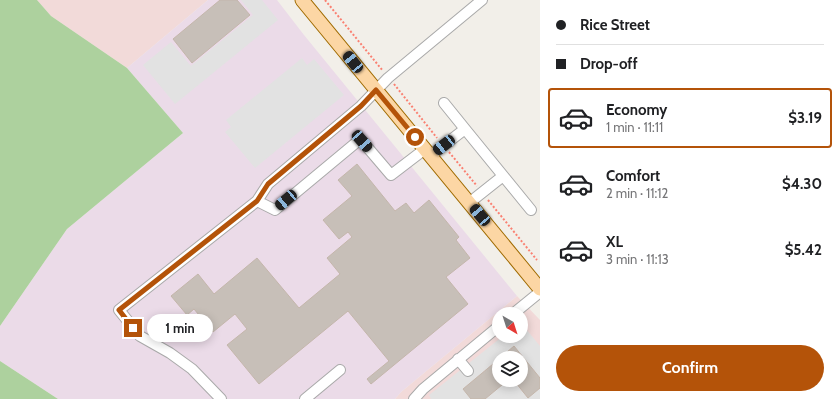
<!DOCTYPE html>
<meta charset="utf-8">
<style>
:root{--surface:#fff;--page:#f6f6f6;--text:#202124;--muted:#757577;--line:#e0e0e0;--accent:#b45309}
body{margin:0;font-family:Cabin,sans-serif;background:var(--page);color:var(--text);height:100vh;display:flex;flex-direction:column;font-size:15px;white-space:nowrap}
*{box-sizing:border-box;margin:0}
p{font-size:13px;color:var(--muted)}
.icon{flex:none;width:22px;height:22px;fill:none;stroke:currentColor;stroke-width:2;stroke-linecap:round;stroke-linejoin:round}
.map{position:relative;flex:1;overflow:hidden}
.side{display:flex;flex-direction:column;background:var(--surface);width:300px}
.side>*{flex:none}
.hud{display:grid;align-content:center;height:88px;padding:0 16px;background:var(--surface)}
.needle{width:26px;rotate:141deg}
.fabs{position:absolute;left:492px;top:307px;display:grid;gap:8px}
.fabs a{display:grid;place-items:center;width:36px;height:36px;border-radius:50%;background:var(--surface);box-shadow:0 2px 10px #0003;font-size:20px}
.end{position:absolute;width:18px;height:18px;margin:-9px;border:5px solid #b45309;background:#fff;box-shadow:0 0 0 2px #fff}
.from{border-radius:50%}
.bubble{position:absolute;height:28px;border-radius:14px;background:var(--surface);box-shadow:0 2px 10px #0003;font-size:13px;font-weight:700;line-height:28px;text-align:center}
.car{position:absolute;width:12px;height:24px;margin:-12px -6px;border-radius:5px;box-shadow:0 0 3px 1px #0007;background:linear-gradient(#222 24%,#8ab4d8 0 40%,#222 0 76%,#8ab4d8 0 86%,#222 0)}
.hud b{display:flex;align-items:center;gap:14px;height:38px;font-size:15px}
.hud b+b{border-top:1px solid var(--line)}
.hud i{width:10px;height:10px;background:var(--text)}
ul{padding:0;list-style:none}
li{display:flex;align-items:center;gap:12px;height:60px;margin:0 8px 6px;padding:0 8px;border:2px solid transparent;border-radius:4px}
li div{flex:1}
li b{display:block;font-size:15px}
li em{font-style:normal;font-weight:700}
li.selected{border-color:var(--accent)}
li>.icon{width:36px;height:36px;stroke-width:1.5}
.primary-button{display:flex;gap:8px;margin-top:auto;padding:8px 16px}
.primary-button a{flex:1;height:46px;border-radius:24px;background:var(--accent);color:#fff;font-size:16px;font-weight:700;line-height:46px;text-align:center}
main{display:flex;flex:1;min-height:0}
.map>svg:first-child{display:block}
.commercial{fill:#f2dad9;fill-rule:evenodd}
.industrial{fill:#ebdbe8}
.forest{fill:#add19e}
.parking{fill:#e2e2e2}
.building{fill:#c7bfb8;stroke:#c4b6ab}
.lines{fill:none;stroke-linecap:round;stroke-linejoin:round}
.minor-casing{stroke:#a9a9a9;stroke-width:12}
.major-casing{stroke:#a06b00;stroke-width:15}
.path{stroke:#fa8072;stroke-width:2;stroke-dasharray:2 2;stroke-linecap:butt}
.minor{stroke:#fff;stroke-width:10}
.major{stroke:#fcd6a4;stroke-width:13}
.route{stroke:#b45309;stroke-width:5}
</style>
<main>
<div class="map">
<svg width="540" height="399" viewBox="0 0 540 399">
<rect width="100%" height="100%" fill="#f2efe9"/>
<path class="commercial" d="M37,0H208L127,68L51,16Z
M517,296L540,320V399H395L401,392ZM499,314H521V336H499ZM499,358H521V380H499Z"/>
<path class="industrial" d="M208,0H277L304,35L517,296L401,392L395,399H58L0,361V326L67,229L183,133L127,68Z"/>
<path class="forest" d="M0,0H37L51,16L127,68L183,133L67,229L0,326Z
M0,361L58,399H0Z"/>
<path class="parking" d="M241,0H262L278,20L175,104L143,65L171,42L191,66L253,15Z
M302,58L307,65L314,59L344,95L255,168L225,132L231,127L226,120Z
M521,323L540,346V378L514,346L463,389L471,399H431L429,395L503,336H521Z
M508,380H518L516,384L528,398L540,388V399H485Z"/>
<path class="building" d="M220,0H237L250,15L192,63L173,39Z
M357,164L395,211L406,203L414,213L429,200L459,237L456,240L470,258L446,277L468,304L371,384L367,379L389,361L348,311L259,384L227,345L247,329L235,314L213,332L194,309L187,315L171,296L198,274L214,294L257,258L299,308L340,274L327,258L352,237L348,232L339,239L323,220L352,196L338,180Z
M514,346L540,378V388L528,398L516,383L518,380H521V358H500Z
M499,359V380H508L485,399H471L463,389Z"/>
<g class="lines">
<g class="minor-casing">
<path id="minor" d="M444,103L465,129
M430,156L465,129L531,210
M257,201L268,184L361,106L388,78L482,0
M469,203L503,176
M513,314L540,292
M458,359L468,371
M221,399L192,369L170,353L140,336L119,310L257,201L275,210L358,141H362L391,175L425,149
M305,399L340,370
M414,399L423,389L499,326"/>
</g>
<g class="major-casing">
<path id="major" d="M302,0L540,289"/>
</g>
<path class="path" d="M325,0L383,71
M394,84L437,138
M449,152L477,186
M488,200L537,260"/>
<use href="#minor" class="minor"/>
<use href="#major" class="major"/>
</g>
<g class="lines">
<path class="route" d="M133,328L119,310L257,201L268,184L361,106L376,90L415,137"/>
</g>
</svg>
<div class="fabs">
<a><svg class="needle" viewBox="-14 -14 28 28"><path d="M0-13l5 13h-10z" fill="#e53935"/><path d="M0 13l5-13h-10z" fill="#757577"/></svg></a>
<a><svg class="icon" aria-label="layers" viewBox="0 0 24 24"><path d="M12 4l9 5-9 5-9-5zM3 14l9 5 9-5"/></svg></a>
</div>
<i class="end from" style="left:415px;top:137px"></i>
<i class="end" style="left:133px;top:328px"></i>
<div class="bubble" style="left:147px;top:314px;width:66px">1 min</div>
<i class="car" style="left:353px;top:62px;rotate:321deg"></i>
<i class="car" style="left:362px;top:141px;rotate:139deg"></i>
<i class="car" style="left:444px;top:145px;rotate:232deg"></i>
<i class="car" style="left:286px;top:200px;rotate:230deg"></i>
<i class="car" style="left:480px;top:215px;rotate:320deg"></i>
</div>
<section class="side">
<div class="hud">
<b><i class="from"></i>Rice Street</b>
<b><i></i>Drop-off</b>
</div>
<ul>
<li class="selected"><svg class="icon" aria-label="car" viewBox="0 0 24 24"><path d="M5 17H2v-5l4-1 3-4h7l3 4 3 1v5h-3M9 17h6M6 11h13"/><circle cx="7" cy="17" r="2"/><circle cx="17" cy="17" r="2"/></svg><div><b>Economy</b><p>1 min · 11:11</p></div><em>$3.19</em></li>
<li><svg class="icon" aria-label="car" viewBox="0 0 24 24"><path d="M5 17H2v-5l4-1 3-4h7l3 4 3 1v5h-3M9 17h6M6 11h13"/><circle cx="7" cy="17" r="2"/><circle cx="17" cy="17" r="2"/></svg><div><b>Comfort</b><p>2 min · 11:12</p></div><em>$4.30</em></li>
<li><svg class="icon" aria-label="car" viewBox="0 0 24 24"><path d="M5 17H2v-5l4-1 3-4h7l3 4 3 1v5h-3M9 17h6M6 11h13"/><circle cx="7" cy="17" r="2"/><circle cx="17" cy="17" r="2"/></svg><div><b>XL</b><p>3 min · 11:13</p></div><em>$5.42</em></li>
</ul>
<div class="primary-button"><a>Confirm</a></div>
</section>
</main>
